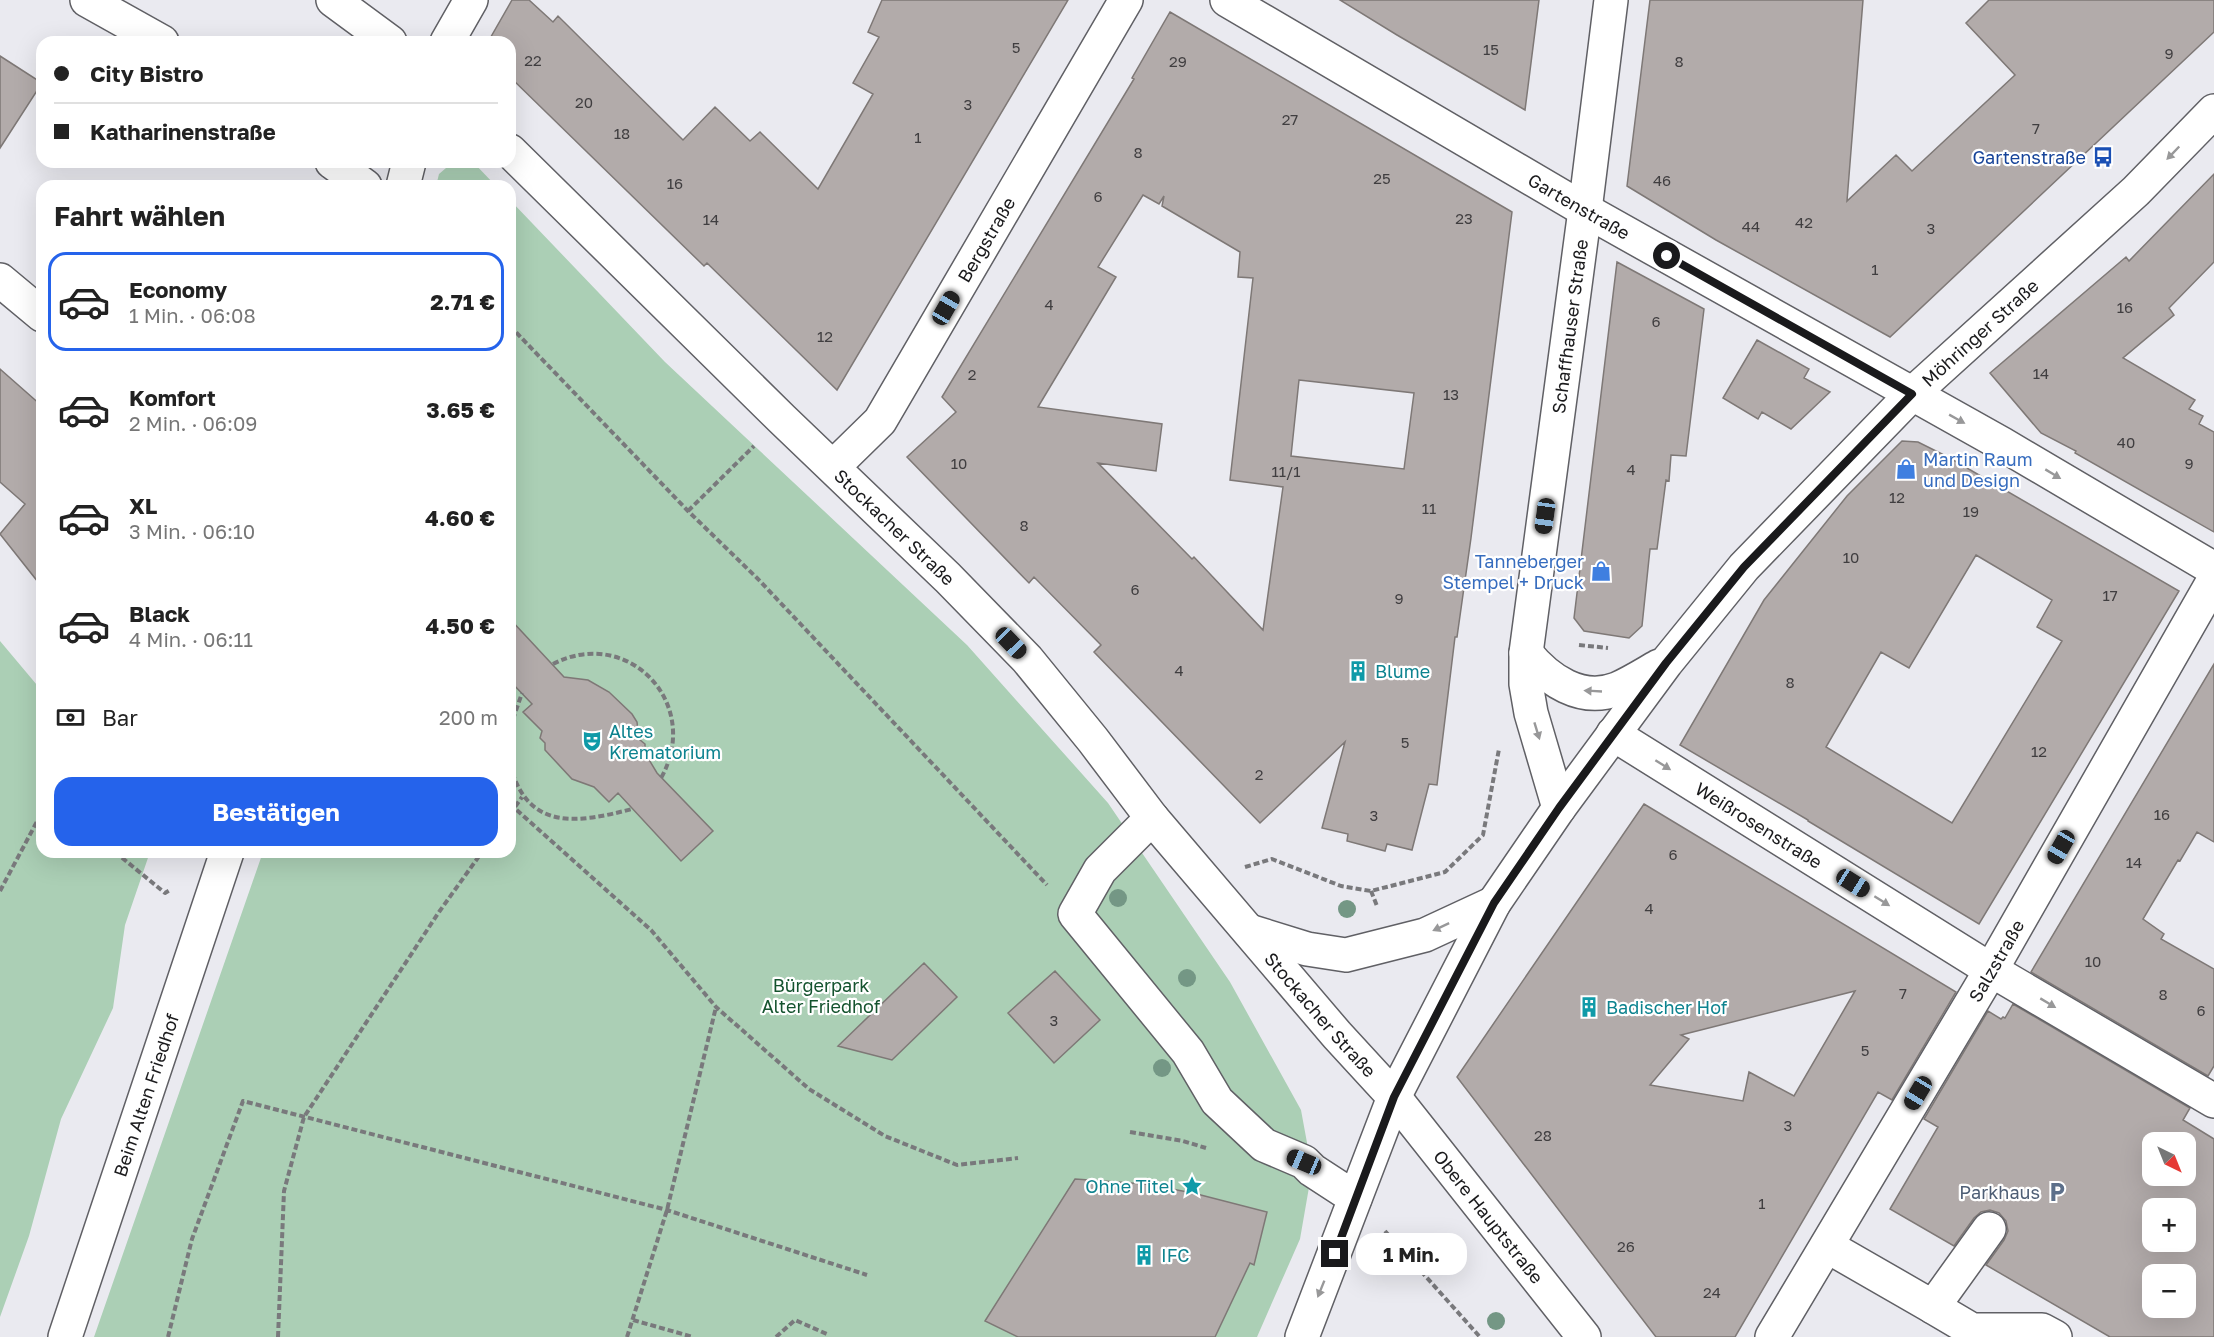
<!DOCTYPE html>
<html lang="de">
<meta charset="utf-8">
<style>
:root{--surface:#fff;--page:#f6f6f6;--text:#222;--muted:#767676;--line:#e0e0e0;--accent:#2563eb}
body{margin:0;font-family:"Golos Text",sans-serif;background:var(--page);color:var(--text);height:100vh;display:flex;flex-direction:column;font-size:22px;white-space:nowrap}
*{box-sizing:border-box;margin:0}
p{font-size:20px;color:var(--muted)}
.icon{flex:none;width:33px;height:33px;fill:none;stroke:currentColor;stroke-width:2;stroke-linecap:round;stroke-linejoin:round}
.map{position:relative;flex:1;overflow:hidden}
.drawer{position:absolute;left:36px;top:180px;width:480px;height:678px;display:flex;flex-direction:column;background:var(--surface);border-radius:18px;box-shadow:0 6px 24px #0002}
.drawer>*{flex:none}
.banner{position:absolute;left:36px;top:36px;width:480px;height:132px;border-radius:18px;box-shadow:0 6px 24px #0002;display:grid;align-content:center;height:132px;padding:0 18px;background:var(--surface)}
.needle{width:39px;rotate:137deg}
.fabs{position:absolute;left:2142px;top:1132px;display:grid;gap:12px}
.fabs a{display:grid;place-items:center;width:54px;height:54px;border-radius:12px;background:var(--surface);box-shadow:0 6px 24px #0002;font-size:30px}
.end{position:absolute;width:27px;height:27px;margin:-14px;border:8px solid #1a1a1c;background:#fff;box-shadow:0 0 0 3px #fff}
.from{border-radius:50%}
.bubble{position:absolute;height:42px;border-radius:18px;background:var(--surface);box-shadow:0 6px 24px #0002;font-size:20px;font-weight:700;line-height:42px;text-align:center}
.car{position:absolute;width:18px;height:36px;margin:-18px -9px;border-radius:8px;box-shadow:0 0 4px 2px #0007;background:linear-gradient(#222 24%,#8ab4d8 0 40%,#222 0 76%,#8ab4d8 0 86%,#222 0)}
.banner b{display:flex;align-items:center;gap:21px;height:57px;font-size:22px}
.banner b+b{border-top:2px solid var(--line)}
.banner i{width:15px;height:15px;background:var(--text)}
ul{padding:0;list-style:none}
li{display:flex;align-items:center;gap:18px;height:99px;margin:0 12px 9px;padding:0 6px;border:3px solid transparent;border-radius:18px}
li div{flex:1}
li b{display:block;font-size:22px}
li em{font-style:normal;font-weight:700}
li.on{border-color:var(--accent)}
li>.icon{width:54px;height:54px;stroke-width:1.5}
h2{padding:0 18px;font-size:27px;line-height:72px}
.pay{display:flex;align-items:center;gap:15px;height:66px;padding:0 18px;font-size:22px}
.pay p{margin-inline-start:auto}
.cta{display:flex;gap:12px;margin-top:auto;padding:12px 18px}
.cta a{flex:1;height:69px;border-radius:18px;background:var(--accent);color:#fff;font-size:24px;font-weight:700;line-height:69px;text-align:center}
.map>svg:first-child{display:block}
.green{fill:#abcfb5}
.building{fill:#b2abaa;stroke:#7e7876;stroke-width:1.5;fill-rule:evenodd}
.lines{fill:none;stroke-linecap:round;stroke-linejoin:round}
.minor-casing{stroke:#606065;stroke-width:36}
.path{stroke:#79797c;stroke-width:4;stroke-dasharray:6 3;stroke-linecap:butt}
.minor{stroke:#fff;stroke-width:33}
.tree{fill:#749785}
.oneway{fill:#989899}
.route{stroke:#1a1a1c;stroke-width:8}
.labels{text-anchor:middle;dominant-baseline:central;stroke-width:4.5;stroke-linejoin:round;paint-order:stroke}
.number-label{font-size:15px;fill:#403e40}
.transit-label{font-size:18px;fill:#164399;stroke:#fff;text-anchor:end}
.street-label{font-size:18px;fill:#1a1a1c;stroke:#fff}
.shop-label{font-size:18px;fill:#366cbe;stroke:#fff;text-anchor:start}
.culture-label{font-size:18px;fill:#0d838f;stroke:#fff;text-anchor:start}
.park-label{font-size:18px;fill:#14532e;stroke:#fff}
.service-label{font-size:18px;fill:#4e5e75;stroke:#fff;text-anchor:end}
</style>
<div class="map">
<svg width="2214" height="1337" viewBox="0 0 2214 1337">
<rect width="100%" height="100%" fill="#eaeaf0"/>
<path class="green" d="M453,162H473L496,186H436L439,174Z
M510,200L665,362L967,645L1108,803L1230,982L1301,1110L1312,1170L1300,1239L1257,1337H94L263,852H510Z
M0,641L42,691V852H150L125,925L113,1008L61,1119L29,1236L0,1317Z"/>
<path class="building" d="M512,0H529L553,22L558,16L683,140L715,107L750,141L760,132L818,189L873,94L853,83L879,37L868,32L882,0H1068L837,390L707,263L704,266L510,77V42H488Z
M1340,0H1539L1525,110L1397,35Z
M1650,0H1863L1847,201L1896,155L1912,171L2015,75L1966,23L1989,0H2214V32L1890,337L1716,240L1627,186Z
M1170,12L1512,212L1471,538L1457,637H1455L1437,785L1429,784L1412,850L1387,844L1385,851L1347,841L1348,834L1322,828L1345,742L1260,823L1094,652L1101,645L1034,577L1029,583L907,457L956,412L942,397L1134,79L1132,78ZM1143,195L1159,204L1164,196L1162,206L1240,252L1238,277L1253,278L1230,480L1283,487L1263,630L1194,557L1192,559L1098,463L1156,471L1162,424L1038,407L1116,277L1098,267ZM1299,380L1414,393L1404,469L1291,456Z
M0,56L42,83L0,148Z
M2214,174V262L2169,308L2174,315L2123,358L2195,400L2189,409L2203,416L2199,424L2214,432V532L2075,453L2076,451L2041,433L1990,373L2126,257L2129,261Z
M1617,262L1704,309L1686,456L1671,455L1669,481L1666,480L1657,549H1650L1642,626L1629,638L1584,631L1574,618Z
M1757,340L1809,369L1804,378L1830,392L1791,429L1762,412L1758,419L1723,398Z
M0,369L42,406V587L0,534L25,504L0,482Z
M1902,441L1918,442L1948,457L2179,591L1979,924L1808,821V820L1680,745L1764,600L1847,496ZM1976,555L2052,600L2037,627L2062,641L1952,823L1826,747L1881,652L1909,668Z
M510,619L564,677L588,680L609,692L632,714L637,722L639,739L645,744V753L657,773L713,831L681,861L618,793L609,802L594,787L572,779L545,750V743L540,738L542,731L523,712L532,704L510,681Z
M2214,664V842L2197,832L2180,861L2178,860L2143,919L2164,934L2161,939L2214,969V1066L2208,1076L2031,972Z
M1644,804L1956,992L1892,1100L1878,1092L1735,1337H1656L1457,1077ZM1855,991L1794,1096L1749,1072L1743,1101L1650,1085L1689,1039L1681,1035Z
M924,963L957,997L892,1060L838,1046Z
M1055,971L1100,1020L1054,1063L1008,1013Z
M2013,1004L2190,1108L2183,1120L2214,1139V1337H2110L1986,1265L2004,1240L2008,1231L2006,1221L1999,1213L1990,1210L1981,1212L1974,1218L1954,1246L1890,1209L1938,1127L1924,1119L1988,1011L2001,1019L2003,1017L2005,1018ZM2152,1143H2186V1176H2152ZM2152,1209H2186V1242H2152ZM2152,1275H2186V1308H2152Z
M1075,1179L1145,1184L1193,1193L1267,1212L1254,1265L1250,1263L1215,1337H1018L985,1321Z"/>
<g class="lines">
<g class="minor-casing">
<g id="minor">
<path d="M87,0L162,42"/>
<path d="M333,0L390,42"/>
<path id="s1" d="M1227,0L1585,210L2002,444L2214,569"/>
<path d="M447,42L471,0"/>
<path id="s2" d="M510,151L782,419L948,578L1027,659L1093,740L1152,818L1337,1035L1394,1097L1584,1337"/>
<path d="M332,162L365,186"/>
<path d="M403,186L409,162"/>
<path d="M0,280L42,315"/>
<path id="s3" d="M833,467L880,421L1126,0"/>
<path d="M1526,653C1548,680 1581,703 1617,689C1631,683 1645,674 1659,666"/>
<path id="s4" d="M1613,734L1991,970L2214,1101"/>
<path id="s5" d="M1559,808L1531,713L1526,684V653L1585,210L1611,0"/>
<path d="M1152,818L1100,870L1075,914L1188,1052L1217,1101L1264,1145L1304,1162L1312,1170L1355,1198"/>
<path d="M1249,931L1307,949L1346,955L1425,935L1494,903"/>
<path d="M1827,1246L1933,1307L1989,1229"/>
<path d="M1933,1307L1972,1330H2042L2055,1337"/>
<path id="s6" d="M65,1337L227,852"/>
<path id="s7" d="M1302,1337L1394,1097L1494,903L1559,808L1666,663L1744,567L1912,394L2136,191L2214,111"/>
<path id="s8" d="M1772,1337L1991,970L2214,580"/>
</g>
</g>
<path class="path" d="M510,326L688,511L758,579L1047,885
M688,511L754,446
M1579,645L1608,648
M553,664C628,625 703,704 661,778
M510,728L522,693
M510,764C527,832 578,823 632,809
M510,804L651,930L716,1007L809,1089L885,1136L957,1165L1018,1158
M510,814L522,797
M115,852L165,893L170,890
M1245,867L1272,859L1341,886L1371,891L1445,872L1483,835L1499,749
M0,891L42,812
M1371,891L1377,906
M1130,1132L1183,1141L1206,1148
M1385,1231L1480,1337
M633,1320L693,1337
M168,1337L192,1239L243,1101L667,1210L867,1275
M278,1337L284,1191L304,1117L439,912L482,852
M627,1337L667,1210L716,1007
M776,1337L795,1320L829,1335"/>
<use href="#minor" class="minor"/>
</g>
<g class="tree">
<circle cx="1118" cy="898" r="9"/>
<circle cx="1347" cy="909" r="9"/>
<circle cx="1187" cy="978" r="9"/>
<circle cx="1162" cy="1068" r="9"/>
<circle cx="1444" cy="1264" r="9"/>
<circle cx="1496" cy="1321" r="9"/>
</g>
<defs><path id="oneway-solid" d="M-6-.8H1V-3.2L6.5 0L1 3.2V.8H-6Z" transform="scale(1.5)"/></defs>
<g class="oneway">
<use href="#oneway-solid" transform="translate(2173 153) rotate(134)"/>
<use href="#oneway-solid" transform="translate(1957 419) rotate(29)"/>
<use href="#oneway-solid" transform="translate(2053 474) rotate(31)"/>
<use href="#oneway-solid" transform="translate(1593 691) rotate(-177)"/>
<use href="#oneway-solid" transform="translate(1537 731) rotate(73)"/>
<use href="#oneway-solid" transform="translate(1663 765) rotate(32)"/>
<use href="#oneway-solid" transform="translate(1882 901) rotate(32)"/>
<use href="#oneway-solid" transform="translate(1441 927) rotate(155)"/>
<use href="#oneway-solid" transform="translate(2048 1003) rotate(31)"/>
<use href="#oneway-solid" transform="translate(1321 1289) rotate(112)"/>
</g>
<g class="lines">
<path class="route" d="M1335,1254L1394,1097L1494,903L1559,808L1666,663L1744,567L1912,394L1667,256"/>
</g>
<defs>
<g id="bus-bare" transform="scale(1.62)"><path d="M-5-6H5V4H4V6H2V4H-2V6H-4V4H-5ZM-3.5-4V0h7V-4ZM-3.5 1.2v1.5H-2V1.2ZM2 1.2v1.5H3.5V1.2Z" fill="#1a4fb4" stroke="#fff" stroke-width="2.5" paint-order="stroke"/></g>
<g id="shop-bare" transform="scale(1.62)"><path d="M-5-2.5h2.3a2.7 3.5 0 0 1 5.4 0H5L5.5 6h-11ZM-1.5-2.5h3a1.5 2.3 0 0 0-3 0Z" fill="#3f7fe0" stroke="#fff" stroke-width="2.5" paint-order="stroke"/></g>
<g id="building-bare" transform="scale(1.62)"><path d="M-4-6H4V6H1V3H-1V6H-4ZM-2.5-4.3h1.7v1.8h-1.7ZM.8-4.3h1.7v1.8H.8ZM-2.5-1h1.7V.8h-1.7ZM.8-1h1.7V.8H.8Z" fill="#0f9aa8" stroke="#fff" stroke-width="2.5" paint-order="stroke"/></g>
<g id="theatre-bare" transform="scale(1.62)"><path d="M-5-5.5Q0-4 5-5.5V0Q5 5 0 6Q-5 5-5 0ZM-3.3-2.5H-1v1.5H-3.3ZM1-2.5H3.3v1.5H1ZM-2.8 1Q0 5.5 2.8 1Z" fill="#0f9aa8" stroke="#fff" stroke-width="2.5" paint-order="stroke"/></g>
<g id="sight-bare" transform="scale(1.62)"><path d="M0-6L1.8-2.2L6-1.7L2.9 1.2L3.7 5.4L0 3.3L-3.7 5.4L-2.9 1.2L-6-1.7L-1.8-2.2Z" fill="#0f9aa8" stroke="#fff" stroke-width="2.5" paint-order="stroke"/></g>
<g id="parking-bare" transform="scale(1.62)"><path d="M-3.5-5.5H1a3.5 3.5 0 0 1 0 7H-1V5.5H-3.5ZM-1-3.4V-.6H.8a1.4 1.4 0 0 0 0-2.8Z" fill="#5c6f8a" stroke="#fff" stroke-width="2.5" paint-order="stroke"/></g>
</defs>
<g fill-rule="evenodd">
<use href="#bus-bare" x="2103" y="157"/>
<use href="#shop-bare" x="1906" y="469"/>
<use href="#shop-bare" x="1601" y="571"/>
<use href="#building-bare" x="1358" y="671"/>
<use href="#theatre-bare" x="592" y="741"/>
<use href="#building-bare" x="1589" y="1007"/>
<use href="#sight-bare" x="1192" y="1186"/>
<use href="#parking-bare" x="2057" y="1192"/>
<use href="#building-bare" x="1144" y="1255"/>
</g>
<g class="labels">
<g class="number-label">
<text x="1016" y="47">5</text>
<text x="1491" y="49">15</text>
<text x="2169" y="53">9</text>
<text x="533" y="60">22</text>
<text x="1178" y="61">29</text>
<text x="1679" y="61">8</text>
<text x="584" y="102">20</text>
<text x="968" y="104">3</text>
<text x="1290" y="119">27</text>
<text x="2036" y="128">7</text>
<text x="622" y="133">18</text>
<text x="918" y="137">1</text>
<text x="1138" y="152">8</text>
<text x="1382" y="178">25</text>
<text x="1662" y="180">46</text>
<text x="675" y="183">16</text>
<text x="1098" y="196">6</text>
<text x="1464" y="218">23</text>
<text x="711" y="219">14</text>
<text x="1804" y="222">42</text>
<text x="1751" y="226">44</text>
<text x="1931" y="228">3</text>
<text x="1875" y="269">1</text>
<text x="1049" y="304">4</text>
<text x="2125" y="307">16</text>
<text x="1656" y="321">6</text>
<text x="825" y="336">12</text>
<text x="2041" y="373">14</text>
<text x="972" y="374">2</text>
<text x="1451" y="394">13</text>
<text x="2126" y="442">40</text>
<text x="959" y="463">10</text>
<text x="2189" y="463">9</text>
<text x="1631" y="469">4</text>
<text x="1286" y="471">11/1</text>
<text x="1897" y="497">12</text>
<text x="1429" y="508">11</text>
<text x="1971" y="511">19</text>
<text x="1024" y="525">8</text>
<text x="1851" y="557">10</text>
<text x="1135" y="589">6</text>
<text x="2110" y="595">17</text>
<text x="1399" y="598">9</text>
<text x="1179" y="670">4</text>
<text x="1790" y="682">8</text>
<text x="1405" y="742">5</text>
<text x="2039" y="751">12</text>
<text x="1259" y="774">2</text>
<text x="2162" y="814">16</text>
<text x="1374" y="815">3</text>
<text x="1673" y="854">6</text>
<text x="2134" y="862">14</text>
<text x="1649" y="908">4</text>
<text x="2093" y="961">10</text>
<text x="1903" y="993">7</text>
<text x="2163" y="994">8</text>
<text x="2201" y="1010">6</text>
<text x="1054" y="1020">3</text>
<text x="1865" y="1050">5</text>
<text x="1788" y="1125">3</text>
<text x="1543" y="1135">28</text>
<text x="1762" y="1203">1</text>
<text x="1626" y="1246">26</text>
<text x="1712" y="1292">24</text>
</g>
<g class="transit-label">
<text x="2086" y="157">Gartenstraße</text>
</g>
<g class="street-label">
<text stroke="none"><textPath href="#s1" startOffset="408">Gartenstraße</textPath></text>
<text stroke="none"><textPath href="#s3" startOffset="276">Bergstraße</textPath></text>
<text stroke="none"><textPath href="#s5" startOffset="489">Schaffhauser Straße</textPath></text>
<text stroke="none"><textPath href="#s7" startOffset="1227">Möhringer Straße</textPath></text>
<text stroke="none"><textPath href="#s2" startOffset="538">Stockacher Straße</textPath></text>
<text stroke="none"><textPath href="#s4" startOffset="172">Weißrosenstraße</textPath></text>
<text stroke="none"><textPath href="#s8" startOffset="438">Salzstraße</textPath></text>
<text stroke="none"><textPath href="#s2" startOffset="1186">Stockacher Straße</textPath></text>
<text stroke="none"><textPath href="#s6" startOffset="255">Beim Alten Friedhof</textPath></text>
<text stroke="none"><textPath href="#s2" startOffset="1449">Obere Hauptstraße</textPath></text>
</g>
<g class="shop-label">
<text x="1923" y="459">Martin Raum<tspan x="1923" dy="21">und Design</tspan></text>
<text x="1584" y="561" text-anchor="end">Tanneberger<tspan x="1584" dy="21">Stempel + Druck</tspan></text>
</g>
<g class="culture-label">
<text x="1375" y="671">Blume</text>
<text x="609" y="731">Altes<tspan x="609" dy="21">Krematorium</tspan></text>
<text x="1606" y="1007">Badischer Hof</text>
<text x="1175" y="1186" text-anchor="end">Ohne Titel</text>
<text x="1161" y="1255">IFC</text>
</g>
<g class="park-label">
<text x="821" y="985">Bürgerpark<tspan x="821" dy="21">Alter Friedhof</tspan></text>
</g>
<g class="service-label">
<text x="2040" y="1192">Parkhaus</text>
</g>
</g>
</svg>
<div class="fabs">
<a><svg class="needle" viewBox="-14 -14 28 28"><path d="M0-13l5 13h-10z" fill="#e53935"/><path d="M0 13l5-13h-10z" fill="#767676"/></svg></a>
<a>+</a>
<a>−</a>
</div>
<i class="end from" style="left:1667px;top:256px"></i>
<i class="end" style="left:1335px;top:1254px"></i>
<div class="bubble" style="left:1356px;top:1233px;width:111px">1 Min.</div>
<i class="car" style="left:946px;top:308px;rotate:30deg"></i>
<i class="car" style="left:1545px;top:516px;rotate:188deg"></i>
<i class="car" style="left:1011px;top:643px;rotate:136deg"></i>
<i class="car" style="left:2061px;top:847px;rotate:210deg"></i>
<i class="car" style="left:1853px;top:883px;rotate:122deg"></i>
<i class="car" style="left:1918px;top:1093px;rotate:211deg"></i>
<i class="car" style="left:1304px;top:1162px;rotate:293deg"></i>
<div class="banner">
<b><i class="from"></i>City Bistro</b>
<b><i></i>Katharinenstraße</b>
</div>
<section class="drawer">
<h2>Fahrt wählen</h2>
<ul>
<li class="on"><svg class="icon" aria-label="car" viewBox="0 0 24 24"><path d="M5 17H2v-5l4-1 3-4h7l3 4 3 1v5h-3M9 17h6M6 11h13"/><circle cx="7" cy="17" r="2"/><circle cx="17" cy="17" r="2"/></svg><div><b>Economy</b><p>1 Min. · 06:08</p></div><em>2.71 €</em></li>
<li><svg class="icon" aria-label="car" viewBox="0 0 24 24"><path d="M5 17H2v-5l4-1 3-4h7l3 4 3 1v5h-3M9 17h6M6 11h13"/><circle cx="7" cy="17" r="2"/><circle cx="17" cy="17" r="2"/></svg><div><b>Komfort</b><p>2 Min. · 06:09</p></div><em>3.65 €</em></li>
<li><svg class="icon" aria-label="car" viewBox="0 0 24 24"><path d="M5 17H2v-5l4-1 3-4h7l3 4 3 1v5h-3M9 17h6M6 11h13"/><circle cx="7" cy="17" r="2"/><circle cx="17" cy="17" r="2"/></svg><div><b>XL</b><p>3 Min. · 06:10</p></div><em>4.60 €</em></li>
<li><svg class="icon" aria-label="car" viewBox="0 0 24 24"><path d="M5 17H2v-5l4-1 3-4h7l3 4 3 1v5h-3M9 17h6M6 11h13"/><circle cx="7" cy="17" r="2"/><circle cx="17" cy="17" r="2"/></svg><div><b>Black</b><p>4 Min. · 06:11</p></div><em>4.50 €</em></li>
</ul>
<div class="pay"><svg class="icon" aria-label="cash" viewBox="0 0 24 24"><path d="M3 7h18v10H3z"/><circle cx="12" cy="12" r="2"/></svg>Bar<p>200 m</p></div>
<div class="cta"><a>Bestätigen</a></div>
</section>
</div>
